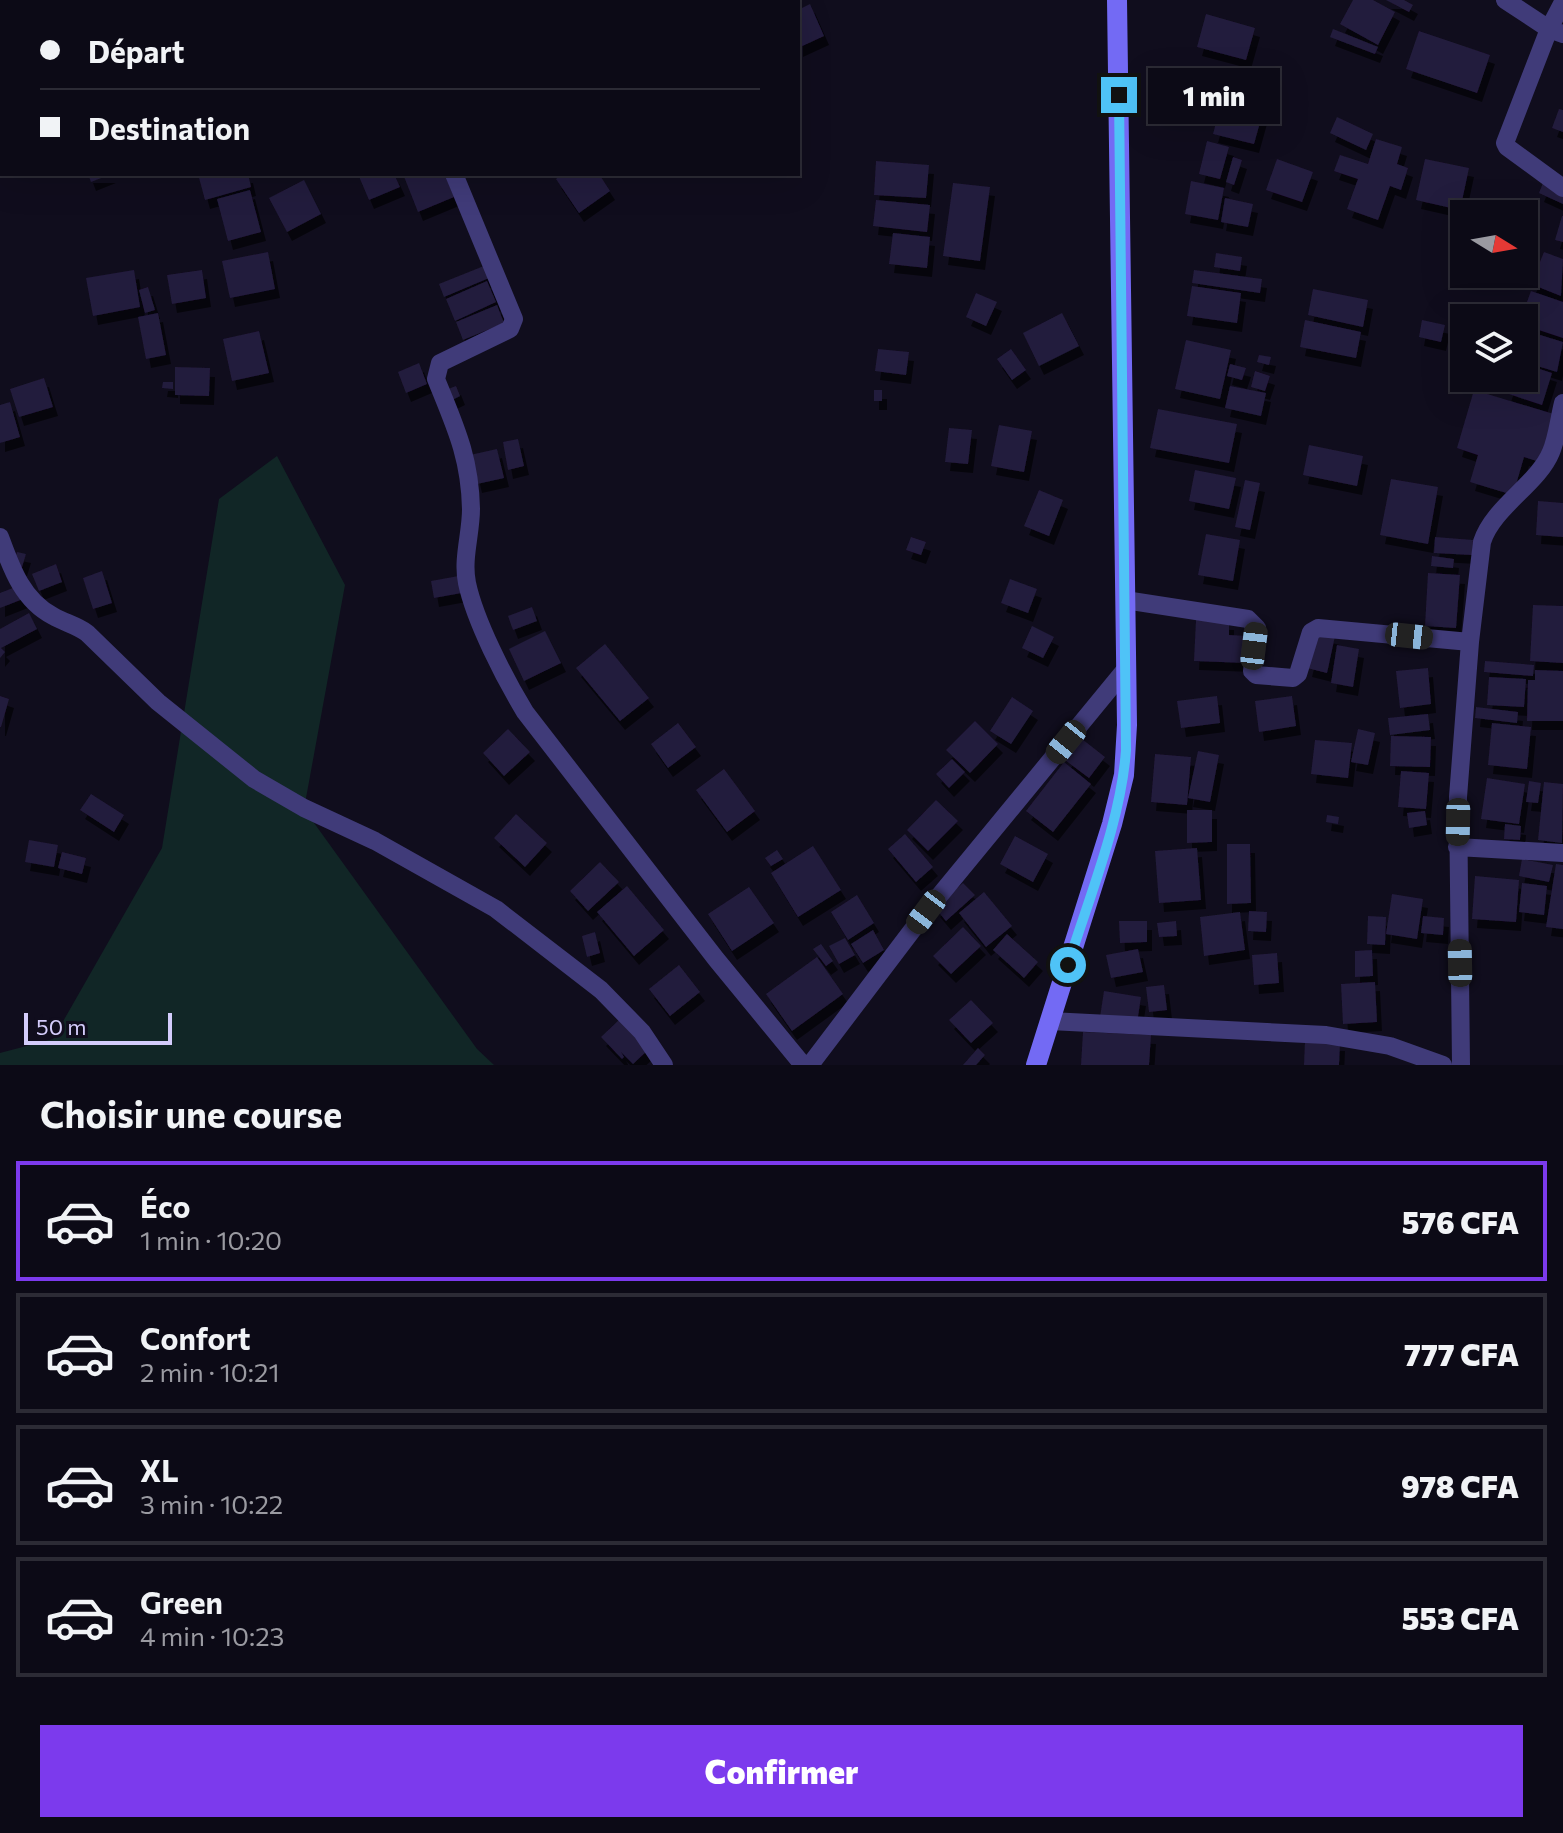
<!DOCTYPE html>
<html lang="fr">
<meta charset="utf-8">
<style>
:root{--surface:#0c0a16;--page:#1a1823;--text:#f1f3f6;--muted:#9a9aa1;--line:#2c2b35;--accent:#7c3aed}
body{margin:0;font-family:Commissioner,sans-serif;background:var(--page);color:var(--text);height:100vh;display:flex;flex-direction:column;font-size:30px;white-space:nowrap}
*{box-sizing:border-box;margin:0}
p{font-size:26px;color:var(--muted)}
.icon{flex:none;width:44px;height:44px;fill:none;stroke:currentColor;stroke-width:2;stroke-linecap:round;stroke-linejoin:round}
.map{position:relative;height:1065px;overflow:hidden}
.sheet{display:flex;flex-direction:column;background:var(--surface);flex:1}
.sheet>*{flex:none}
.hud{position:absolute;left:0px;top:0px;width:800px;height:176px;box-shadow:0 8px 32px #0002,0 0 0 2px var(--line);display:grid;align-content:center;height:176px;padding:0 40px;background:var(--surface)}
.needle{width:52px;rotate:101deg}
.controls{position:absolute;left:1450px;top:200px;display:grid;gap:16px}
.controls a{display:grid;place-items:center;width:88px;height:88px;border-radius:0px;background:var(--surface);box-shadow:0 8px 32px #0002,0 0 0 2px var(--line);font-size:40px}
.scale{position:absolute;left:24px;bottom:20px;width:148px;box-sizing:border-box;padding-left:8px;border:4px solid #d4ccfb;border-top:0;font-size:22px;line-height:28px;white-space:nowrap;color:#d4ccfb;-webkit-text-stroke:6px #100d1d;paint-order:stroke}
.end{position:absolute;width:36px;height:36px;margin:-18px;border:10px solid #4fc3f7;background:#111;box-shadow:0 0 0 4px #111}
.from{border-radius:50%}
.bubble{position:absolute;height:56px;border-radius:0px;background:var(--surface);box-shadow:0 8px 32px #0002,0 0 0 2px var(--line);font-size:26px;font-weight:800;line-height:56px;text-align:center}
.car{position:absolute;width:24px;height:48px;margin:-24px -12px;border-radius:10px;box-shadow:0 0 6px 2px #0007;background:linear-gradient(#222 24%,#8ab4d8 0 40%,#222 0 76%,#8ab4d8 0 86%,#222 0)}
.hud b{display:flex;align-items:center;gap:28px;height:76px;font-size:30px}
.hud b+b{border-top:2px solid var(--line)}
.hud i{width:20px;height:20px;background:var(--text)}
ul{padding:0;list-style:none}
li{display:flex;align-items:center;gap:24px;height:120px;margin:0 16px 12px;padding:0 24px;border:4px solid var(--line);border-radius:0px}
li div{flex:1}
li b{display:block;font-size:30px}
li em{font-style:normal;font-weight:800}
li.current{border-color:var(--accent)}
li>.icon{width:72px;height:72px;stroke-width:1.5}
h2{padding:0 40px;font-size:36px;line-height:96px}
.cta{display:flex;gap:16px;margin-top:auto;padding:16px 40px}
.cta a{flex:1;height:92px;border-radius:0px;background:var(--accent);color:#fff;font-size:32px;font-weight:800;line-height:92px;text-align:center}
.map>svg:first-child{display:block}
.green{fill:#112626}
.building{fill:#231b3c;filter:url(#shadow)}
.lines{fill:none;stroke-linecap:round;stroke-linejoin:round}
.street{stroke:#403b79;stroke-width:18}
.secondary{stroke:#736af4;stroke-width:20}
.route{stroke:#4fc3f7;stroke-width:10}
</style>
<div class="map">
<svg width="1563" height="1065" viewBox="0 0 1563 1065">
<defs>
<filter id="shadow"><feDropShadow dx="5" dy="9" stdDeviation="0" flood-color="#0009"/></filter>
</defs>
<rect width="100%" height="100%" fill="#100d1d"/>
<path class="green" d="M277,456L345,585L304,809L477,1049L494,1065H0V1053L53,1039L162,848L219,499Z"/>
<path class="building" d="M1353,0H1373L1395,12L1378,45L1340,24Z
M1386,0H1404L1413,5L1409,12Z
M810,4L824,36L798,48V10Z
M1206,14L1255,28L1246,60L1197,47Z
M1333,29L1378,47L1375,54L1330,37Z
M1419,31L1490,55L1477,93L1406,69Z
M1223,97L1264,108L1254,144L1213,134Z
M1559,109L1563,110V132L1552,128Z
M1337,117L1373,134L1366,150L1330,133Z
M1376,139L1402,147L1397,164L1408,168L1401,190L1390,186L1378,220L1347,209L1358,179L1334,171L1340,155L1368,164Z
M1207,141L1229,147L1220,179L1199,174Z
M1233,157L1242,160L1234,185L1226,182Z
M1277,159L1313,172L1302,202L1266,190Z
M1425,159L1469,168L1460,210L1416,200Z
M876,161L929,165L926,198L874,195Z
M88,174H111L91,182Z
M198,174H248L251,187L205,200Z
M358,174H394L400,187L369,200Z
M403,174H445L454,197L418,212Z
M563,174H599L610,191L579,213L556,179Z
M304,180L321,214L287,232L269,198Z
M1191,181L1224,188L1218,220L1185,214Z
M953,183L990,187L980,261L943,256Z
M1543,183L1563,193V204L1539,193Z
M250,190L261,232L228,241L217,199Z
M1225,198L1253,204L1248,227L1221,222Z
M876,200L930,205L927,232L873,226Z
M1562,216H1563V242L1555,240Z
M893,233L930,237L927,268L889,264Z
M268,252L275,289L230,298L222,261Z
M1544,252L1563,259L1561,296L1531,284Z
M1216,253L1242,257L1240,271L1214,267Z
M484,266L489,278L444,297L439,284Z
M134,270L140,307L93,316L86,278Z
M202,270L206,298L172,304L167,275Z
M1194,270L1262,279L1260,293L1192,283Z
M487,281L496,302L455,321L446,299Z
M1192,286L1241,293L1237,323L1187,316Z
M148,287L155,310L145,313L139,290Z
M1313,289L1368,300L1363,327L1308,315Z
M1531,291L1563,302V338L1524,325V318H1521Z
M976,293L997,302L986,326L966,317Z
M497,305L504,323L463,340L456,322Z
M158,313L166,355L146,359L138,317Z
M1062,313L1079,346L1039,366L1023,333Z
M1305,320L1361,332L1356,358L1300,347Z
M1422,320L1445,325L1441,342L1419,337Z
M1524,330L1563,342L1557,372L1524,362Z
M259,331L269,373L232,381L223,339Z
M1186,340L1231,350L1220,399L1175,389Z
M878,349L909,352L906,375L875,371Z
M1011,349L1026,370L1012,380L997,359Z
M1259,355L1271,357L1269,365L1257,362Z
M419,363L427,384L406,393L398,372Z
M1230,364L1246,368L1242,380L1227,376Z
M1524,364L1552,373L1542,405L1506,393L1511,378H1524Z
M175,367L210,368L209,396L175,395Z
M1255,371L1270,376L1265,391L1251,387Z
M44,378L53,407L19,417L10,389Z
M163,382H173V389L162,388Z
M456,386L460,396L450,401L446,390Z
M1230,386L1266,393L1261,416L1225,408Z
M874,390H882V401H874Z
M1474,390L1557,415L1543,463L1524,457L1513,495L1470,482L1478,455L1457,448Z
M10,402L20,437L0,443V405Z
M1158,409L1237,424L1229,463L1150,448Z
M999,425L1032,431L1024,472L991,466Z
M949,428L972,430L968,464L945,462Z
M518,439L524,466L508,470L503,442Z
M1309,445L1363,456L1357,486L1303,475Z
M497,449L504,478L477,484L470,455Z
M1195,470L1236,478L1229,509L1189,501Z
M1391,479L1438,487L1428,544L1380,535Z
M1245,480L1260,483L1250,530L1235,527Z
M1039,490L1063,500L1049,536L1024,526Z
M1538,501L1563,503V537L1536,535Z
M1206,534L1240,540L1233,581L1198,575Z
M911,537L926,542L921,555L906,550Z
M1435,537L1473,540L1472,555L1434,553Z
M17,552L26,554L22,567L13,565Z
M1432,556L1454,559L1453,568L1431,566Z
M56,564L62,582L39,591L32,574Z
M102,571L112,603L93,609L83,578Z
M1428,573L1460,575L1456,628L1425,626Z
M464,575L467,592L434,598L431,581Z
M1010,579L1037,589L1028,613L1001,603Z
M18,586L23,599L0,608V593Z
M1533,605L1563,606V663L1530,661Z
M532,607L537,621L513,630L508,616Z
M29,613L37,629L1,648L5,652L0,658V629Z
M1196,620L1229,621V635L1248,636L1247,663L1194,661Z
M1032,626L1054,637L1043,658L1022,648Z
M545,631L561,663L524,681L509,649Z
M1316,631L1335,636L1327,673L1307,668Z
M605,644L649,698L620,721L576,668Z
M1337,645L1359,649L1353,687L1331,683Z
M1485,661L1534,665L1533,676L1484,672Z
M1428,668L1431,704L1400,708L1396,671Z
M1535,670L1563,671V721H1527L1528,680H1535Z
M1489,677L1526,679L1524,707L1487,705Z
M0,696L9,699L1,727H0Z
M1217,696L1220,723L1181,728L1177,701Z
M1292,696L1296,726L1259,732L1255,701Z
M1012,697L1033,711L1011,744L990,731Z
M1476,707L1518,712L1517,723L1475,718Z
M1428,714L1430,730L1390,735L1388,718Z
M975,721L998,744L970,773L946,750Z
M678,723L696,747L668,768L651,744Z
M1492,723L1531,727L1527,769L1488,765Z
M508,729L530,752L504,776L483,753Z
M1358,729L1375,733L1368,765L1351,762Z
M1391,736L1431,737L1430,767L1390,766Z
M1082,739L1105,757L1089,778L1065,760Z
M1315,740L1352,743L1348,778L1311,774Z
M1198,751L1219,755L1210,802L1188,798Z
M1155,754L1191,757L1187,805L1151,802Z
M952,759L965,772L949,788L936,774Z
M1064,762L1091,784L1053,832L1026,811Z
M724,769L755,811L727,832L696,790Z
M1401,771L1429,773L1426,809L1398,807Z
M1487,778L1525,784L1519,824L1481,819Z
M1529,781L1541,783L1538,803L1526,802Z
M1544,782L1563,784L1562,843L1538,840Z
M91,794L124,815L114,832L80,810Z
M936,800L958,821L928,851L907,830Z
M1187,810H1212V842L1187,843Z
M1425,811L1427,825L1409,828L1407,813Z
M516,814L547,843L525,867L494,838Z
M1327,815L1339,817L1338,824L1326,822Z
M1505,824L1521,826L1520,840L1504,839Z
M905,834L933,867L916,882L888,849Z
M1015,836L1048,854L1033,882L1000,864Z
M29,840L58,845L54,867L25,862Z
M1227,844H1250L1251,903L1227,904Z
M813,846L841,890L798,917L771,873Z
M1197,848L1201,900L1159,903L1155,851Z
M777,850L783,859L771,866L765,858Z
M62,852L86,858L82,874L58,868Z
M1522,859L1553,865L1549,882L1519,876Z
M600,862L619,882L588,911L570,891Z
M1556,864L1563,865V929L1546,927Z
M1475,876L1519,880L1516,922L1472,919Z
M963,883L975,895L946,921L935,908Z
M1522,883L1547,886L1544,915L1519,912Z
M627,886L664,930L634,956L597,912Z
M749,887L774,923L732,951L708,914Z
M984,892L1012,926L986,947L959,913Z
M1392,894L1423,899L1417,939L1386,934Z
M857,895L874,923L848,940L831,912Z
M1249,911L1267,912L1266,932L1248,931Z
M1240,912L1245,950L1204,956L1200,917Z
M1368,916L1386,917L1385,945L1367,944Z
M1423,916L1444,918L1443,935L1421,933Z
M1119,921H1147V942L1120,943Z
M1176,921L1177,936L1159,937L1157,923Z
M963,927L981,946L951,974L933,956Z
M873,930L884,950L863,963L851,944Z
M595,932L600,953L587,957L582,936Z
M1007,934L1038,962L1024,978L993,950Z
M845,938L855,955L839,964L829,946Z
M821,944L833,961L826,966L813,949Z
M1138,949L1143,972L1111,978L1106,955Z
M1372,950L1373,976L1355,977V951Z
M1277,953L1279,983L1254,985L1252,955Z
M817,957L843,994L792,1031L766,994Z
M679,965L700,992L670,1016L649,989Z
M1375,982L1377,1022L1343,1024L1341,984Z
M1164,985L1167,1010L1149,1012L1146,987Z
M1104,991L1141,997L1137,1023L1100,1017Z
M971,1000L993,1023L971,1043L949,1020Z
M620,1019L648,1050L633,1064L621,1052L624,1057L622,1059L601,1037Z
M1083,1032L1151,1035L1149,1065H1081Z
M1305,1041L1340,1042L1339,1065H1304Z
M978,1048L985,1055L976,1065H963Z"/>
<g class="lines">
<path class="street" d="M378,0L379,2
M1505,0L1549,29L1563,2
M1563,34L1549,29L1505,143L1507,147L1563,188
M454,174L514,319L510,329L440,363L436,379C455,426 470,457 471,509C471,534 462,559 467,583C475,621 505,679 525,712L716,959L803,1065
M0,537C11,567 22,600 53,616C65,623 76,625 87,633L158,702L254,779L304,808L375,841L496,909L601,990L642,1032L664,1065
M1125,600L1248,619L1257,628L1252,671L1256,675L1293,678L1298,674L1311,632L1318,628L1470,642
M1457,847L1563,853
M1050,1021L1326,1035L1390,1046L1443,1065
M810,1065L926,912L1125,670
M1461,1065L1458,797L1470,642L1482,542C1493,507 1538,484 1551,452C1557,438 1559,419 1563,403"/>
<path class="secondary" d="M250,2L258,0
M0,69H2
M1036,1065L1112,824L1124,775L1127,725L1117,0"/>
</g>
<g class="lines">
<path class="route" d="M1068,965C1089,897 1121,821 1126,750L1119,95"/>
</g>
</svg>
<div class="controls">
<a><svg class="needle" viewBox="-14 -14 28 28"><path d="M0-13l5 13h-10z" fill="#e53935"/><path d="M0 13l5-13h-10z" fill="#9a9aa1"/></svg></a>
<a><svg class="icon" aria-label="layers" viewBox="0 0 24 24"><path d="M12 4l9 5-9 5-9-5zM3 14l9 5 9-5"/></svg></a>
</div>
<div class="scale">50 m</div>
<i class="end from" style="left:1068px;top:965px"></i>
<i class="end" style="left:1119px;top:95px"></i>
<div class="bubble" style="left:1148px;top:68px;width:132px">1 min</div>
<i class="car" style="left:1409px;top:636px;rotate:96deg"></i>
<i class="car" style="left:1254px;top:646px;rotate:7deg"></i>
<i class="car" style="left:1066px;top:742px;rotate:219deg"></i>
<i class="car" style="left:1458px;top:822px;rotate:181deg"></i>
<i class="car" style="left:926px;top:912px;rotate:217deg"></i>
<i class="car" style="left:1460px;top:963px;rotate:359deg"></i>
<div class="hud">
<b><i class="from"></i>Départ</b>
<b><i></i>Destination</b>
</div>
</div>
<section class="sheet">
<h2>Choisir une course</h2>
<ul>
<li class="current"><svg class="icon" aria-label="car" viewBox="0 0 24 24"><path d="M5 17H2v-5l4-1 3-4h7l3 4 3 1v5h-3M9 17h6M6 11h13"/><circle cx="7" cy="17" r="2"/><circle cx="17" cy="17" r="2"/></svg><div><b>Éco</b><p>1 min · 10:20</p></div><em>576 CFA</em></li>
<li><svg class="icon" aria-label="car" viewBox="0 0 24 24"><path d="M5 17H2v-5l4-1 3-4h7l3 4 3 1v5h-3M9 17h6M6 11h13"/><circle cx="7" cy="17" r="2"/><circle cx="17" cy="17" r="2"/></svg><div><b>Confort</b><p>2 min · 10:21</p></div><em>777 CFA</em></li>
<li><svg class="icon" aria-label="car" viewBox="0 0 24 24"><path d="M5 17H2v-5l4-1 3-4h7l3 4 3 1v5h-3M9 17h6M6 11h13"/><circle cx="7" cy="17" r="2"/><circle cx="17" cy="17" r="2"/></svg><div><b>XL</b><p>3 min · 10:22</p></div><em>978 CFA</em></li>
<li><svg class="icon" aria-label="car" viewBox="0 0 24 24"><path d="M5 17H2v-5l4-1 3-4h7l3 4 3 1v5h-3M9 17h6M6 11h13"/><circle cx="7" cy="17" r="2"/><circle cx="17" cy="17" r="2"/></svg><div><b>Green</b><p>4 min · 10:23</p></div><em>553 CFA</em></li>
</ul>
<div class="cta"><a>Confirmer</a></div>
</section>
